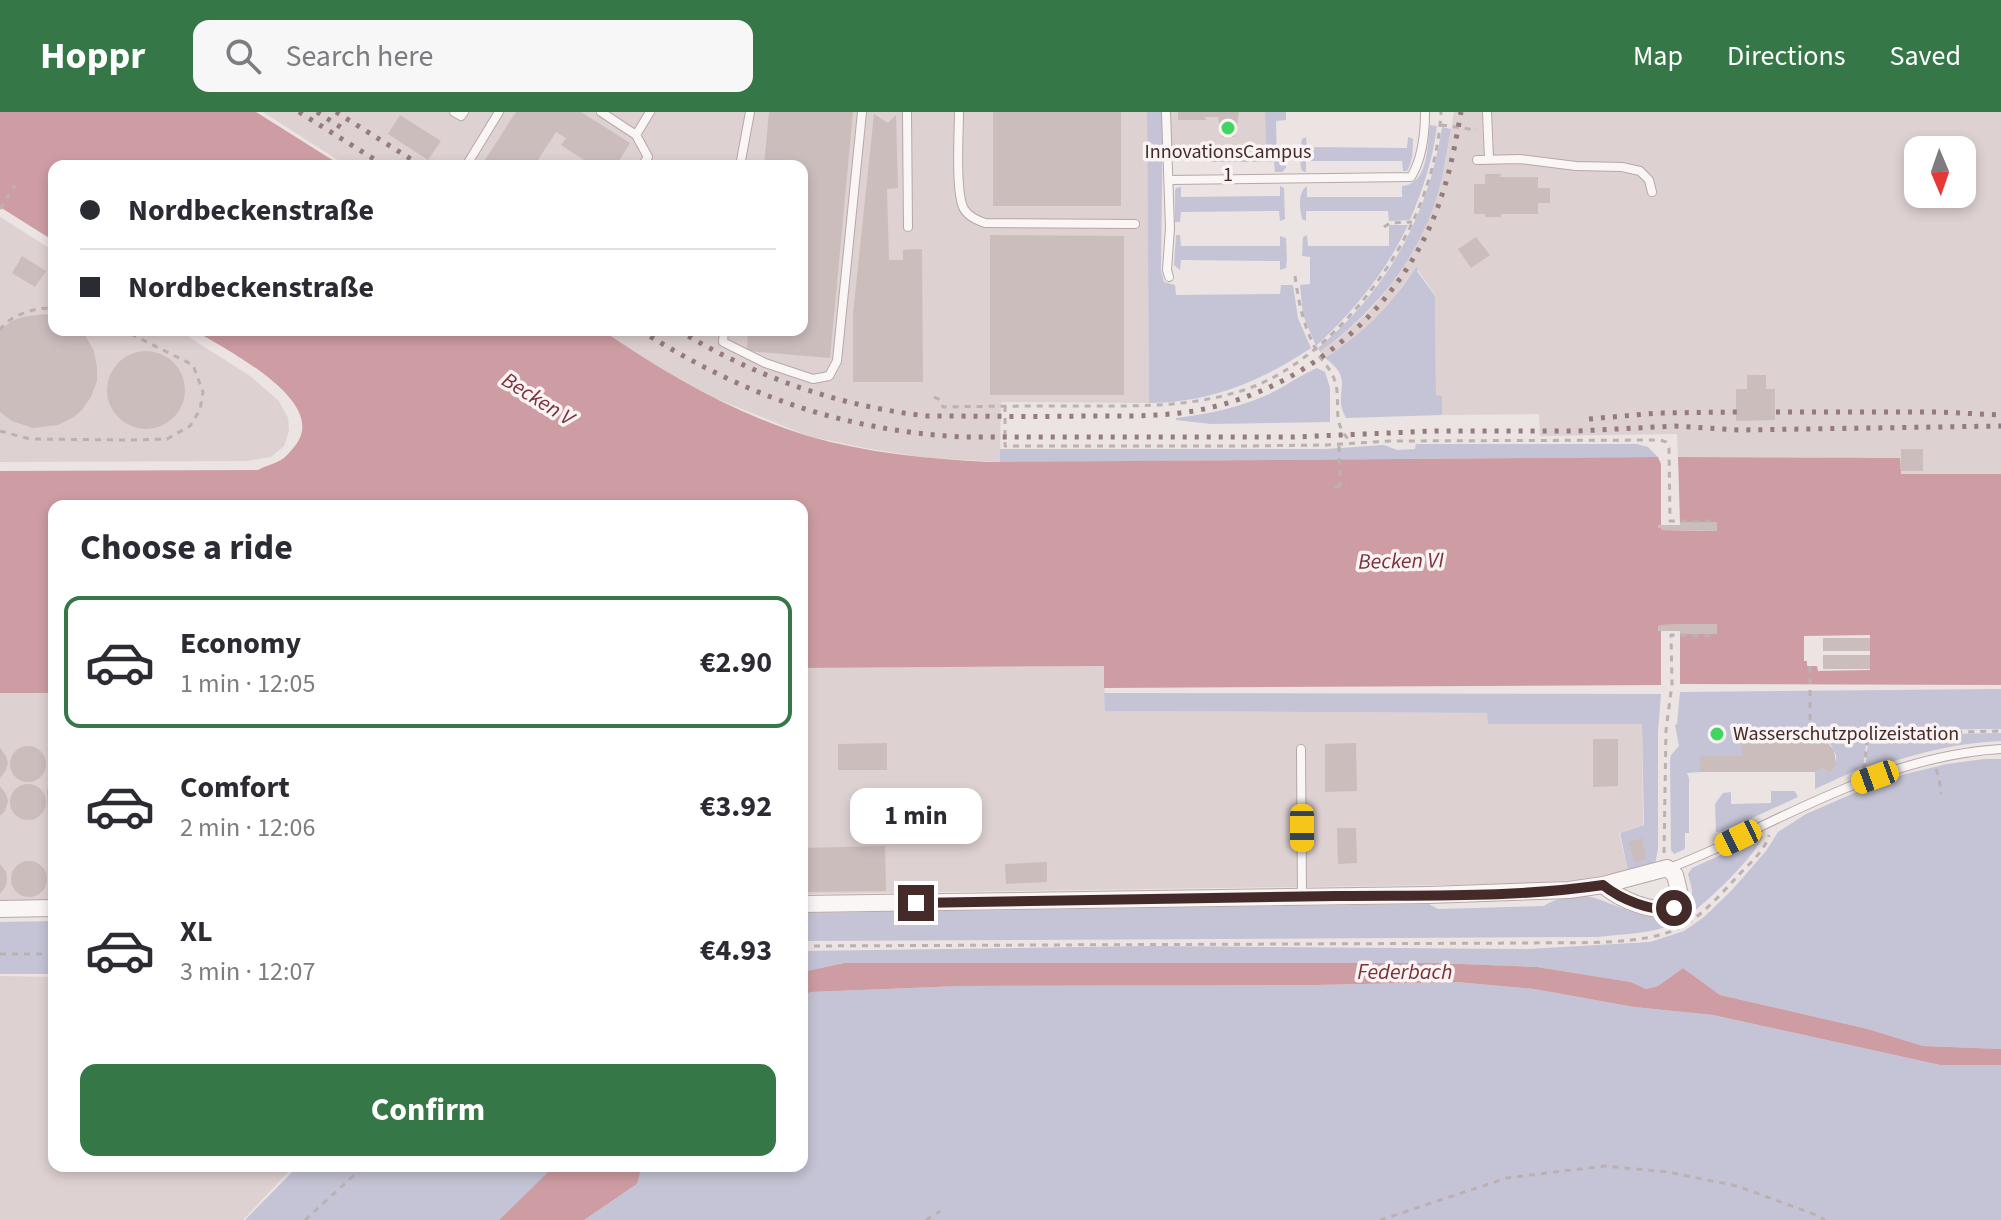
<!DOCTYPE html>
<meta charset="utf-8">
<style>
:root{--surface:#fff;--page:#f7f7f7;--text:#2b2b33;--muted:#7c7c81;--line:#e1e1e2;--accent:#367748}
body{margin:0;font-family:"Source Sans 3",sans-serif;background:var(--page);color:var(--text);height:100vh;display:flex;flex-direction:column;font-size:30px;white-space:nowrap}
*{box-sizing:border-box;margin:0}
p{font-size:26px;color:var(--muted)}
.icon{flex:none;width:44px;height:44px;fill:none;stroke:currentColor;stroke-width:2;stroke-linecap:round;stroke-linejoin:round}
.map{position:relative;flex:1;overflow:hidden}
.panel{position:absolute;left:48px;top:388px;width:760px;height:672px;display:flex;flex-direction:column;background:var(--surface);border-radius:16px;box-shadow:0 4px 12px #0003}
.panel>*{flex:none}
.banner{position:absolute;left:48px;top:48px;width:760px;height:176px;border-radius:16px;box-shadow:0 4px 12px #0003;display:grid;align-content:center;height:176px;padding:0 32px;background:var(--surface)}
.needle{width:52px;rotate:178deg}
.controls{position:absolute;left:1904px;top:24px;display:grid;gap:16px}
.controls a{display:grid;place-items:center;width:72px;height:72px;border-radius:16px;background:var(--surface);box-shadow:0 4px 12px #0003;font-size:40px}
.end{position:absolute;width:36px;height:36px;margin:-18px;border:10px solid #452a2a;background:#fff;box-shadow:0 0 0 4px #fff}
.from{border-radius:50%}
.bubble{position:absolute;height:56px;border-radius:16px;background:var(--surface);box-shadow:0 4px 12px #0003;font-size:26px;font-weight:700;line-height:56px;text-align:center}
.car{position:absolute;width:24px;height:48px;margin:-24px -12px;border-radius:10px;box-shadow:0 0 6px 2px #0007;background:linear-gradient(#f5c518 24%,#345 0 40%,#f5c518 0 76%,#345 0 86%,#f5c518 0)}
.banner b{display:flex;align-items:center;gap:28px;height:76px;font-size:30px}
.banner b+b{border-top:2px solid var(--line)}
.banner i{width:20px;height:20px;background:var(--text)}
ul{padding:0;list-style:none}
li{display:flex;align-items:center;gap:24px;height:132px;margin:0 16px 12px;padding:0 16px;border:4px solid transparent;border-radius:16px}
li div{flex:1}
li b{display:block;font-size:30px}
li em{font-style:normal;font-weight:700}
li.selected{border-color:var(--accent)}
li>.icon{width:72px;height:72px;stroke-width:1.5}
h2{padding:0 32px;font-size:36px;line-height:96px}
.button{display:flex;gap:16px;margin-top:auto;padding:16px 32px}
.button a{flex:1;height:92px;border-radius:16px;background:var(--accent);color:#fff;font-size:32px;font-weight:700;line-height:92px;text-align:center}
header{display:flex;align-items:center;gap:48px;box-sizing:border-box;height:112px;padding:0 40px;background:var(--accent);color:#fff}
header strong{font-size:38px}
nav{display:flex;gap:44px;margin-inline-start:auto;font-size:28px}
.search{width:560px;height:72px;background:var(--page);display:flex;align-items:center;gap:20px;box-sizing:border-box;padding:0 28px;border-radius:16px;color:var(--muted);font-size:30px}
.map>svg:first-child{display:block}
.built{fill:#ded1d1;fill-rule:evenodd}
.green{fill:#c5c4d6}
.water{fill:#cd9da3}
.pier{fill:#ece3e3}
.building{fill:#ccbdbd}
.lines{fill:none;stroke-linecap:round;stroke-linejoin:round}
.service-casing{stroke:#b7a8a8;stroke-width:10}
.minor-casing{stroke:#b7a8a8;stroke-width:18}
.path{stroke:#bcb1b1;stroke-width:3;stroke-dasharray:6 6;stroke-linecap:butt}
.service{stroke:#faf6f6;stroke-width:8}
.minor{stroke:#faf6f6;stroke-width:16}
.rail{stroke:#967b7c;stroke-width:5;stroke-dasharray:4 8;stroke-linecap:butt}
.route{stroke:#452a2a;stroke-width:10}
.poi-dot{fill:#43d562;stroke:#f9f3f3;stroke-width:3}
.labels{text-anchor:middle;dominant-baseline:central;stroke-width:7;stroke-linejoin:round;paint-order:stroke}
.poi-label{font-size:20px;fill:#452a2a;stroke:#f9f3f3}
.water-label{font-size:22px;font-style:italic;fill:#7b3138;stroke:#f9f3f3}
</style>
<header>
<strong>Hoppr</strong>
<div class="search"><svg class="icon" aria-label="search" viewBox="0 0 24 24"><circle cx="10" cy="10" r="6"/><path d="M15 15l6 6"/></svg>Search here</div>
<nav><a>Map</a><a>Directions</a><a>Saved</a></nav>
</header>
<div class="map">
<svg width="2001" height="1108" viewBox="0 0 2001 1108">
<rect width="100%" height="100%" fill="#ece3e3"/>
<path class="built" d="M263,0H1147L1149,291L1001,290L1000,350L927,346L865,336L808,324L700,280L654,253L602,218H802V54H347Z
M1170,0H1265L1266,41L1171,42Z
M1454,0H2001V362H1900V346L1678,345L1677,322L1540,324L1539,302L1442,303V284H1436L1435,183L1416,155L1384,199L1354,227L1325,246L1320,240L1338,227L1366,202L1386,179L1414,136L1445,54ZM1918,38H1962V82H1918Z
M0,105L54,139V218H178L250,264L279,289L288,306L289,319L284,334L271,345L246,349L0,350Z
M1104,554L1105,599L1488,601L1489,612H1642L1643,713L1619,721L1628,759L1576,768L1510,772L802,782V556Z
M0,581H54V790H0Z
M0,864L54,865V1054H294L243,1108H0Z"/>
<path class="green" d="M1147,0H1163L1161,158L1164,170L1175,173L1176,183L1280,182L1281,173H1293L1298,206L1311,236C1262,269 1209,291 1149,291Z
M1265,0H1286V8L1276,9L1277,49L1286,50V56L1282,60H1275L1274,50H1210L1211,41H1266Z
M1430,13L1437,14C1433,47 1423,77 1410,108L1389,109L1388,99H1306V109L1302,107C1300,97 1297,81 1307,74V85H1402V74C1429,72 1427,33 1430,13Z
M1442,15L1451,17C1447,39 1444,62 1437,84C1418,147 1373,202 1320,240L1318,236C1387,179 1429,103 1442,15Z
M1306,25L1307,35L1407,36L1408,25L1413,27C1413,38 1413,49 1407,59H1403L1402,49H1306V60L1302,59C1299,50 1300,36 1302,27Z
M1280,74L1284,76L1285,107L1280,109L1279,99L1181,100L1180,110H1175V79L1176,76L1181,75V85L1280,84Z
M1389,113H1408C1385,161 1355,198 1316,234L1303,203L1300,173L1310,172V145L1302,144L1303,125L1307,123L1308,134H1389Z
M1176,123H1180L1181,134H1280V124L1286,126L1287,148L1286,156L1280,158V149L1181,148L1180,158L1174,153Z
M1416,155L1418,156L1417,159L1435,184L1436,283L1442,284V303L1346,306C1331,280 1357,269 1325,246C1365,220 1389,196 1416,155Z
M1317,256L1325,260L1330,276V310L1211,312L1176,308V306C1207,302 1238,296 1267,283C1285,275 1300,263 1317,256Z
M1416,332H1637L1648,335L1658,345L1000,350V337H1325L1384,333L1397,338L1415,337Z
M2001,577V617L1887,618L1873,621L1867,627L1863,655L1815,677V660L1823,656L1830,662L1836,649V643L1831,633L1821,627L1742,626V644H1700V660L1687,661L1689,666V721H1685V737L1674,742L1671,738L1670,648L1671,643L1679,634L1675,613L1677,612L1680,580Z
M1104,581L1661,582L1658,620V737L1655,752L1628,759L1620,721L1644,713L1642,612H1488L1487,601L1105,599Z
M2001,621V629C1951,631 1906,644 1859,661C1871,651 1863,637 1872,625L1887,623V626L1940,625L1941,622Z
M1984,647H2001V937L1923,934L1868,917L1720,883L1683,856L1658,874L1646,877L1631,870L1537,855L1435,851H844L802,860V839L1151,834L1528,837L1650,830L1684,819L1704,805L1732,778L1766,739L1778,720L1806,702L1868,675L1905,662L1947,652Z
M1771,679H1795L1798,685L1724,719L1716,720L1715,692L1723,681L1731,680V692L1771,691Z
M1763,724C1756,744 1697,802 1676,811C1652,822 1623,822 1597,825L802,829V801L1429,792L1438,797L1544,794C1555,786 1577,782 1591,785C1616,791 1664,821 1684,797C1688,792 1692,787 1692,780C1692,775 1689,767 1688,762L1692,756Z
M54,809V862H0V810Z
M1456,870L1534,877L1634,895L1713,903L1940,953H2001V1108H584L637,1072L642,1054H802V884L811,880L960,874L1317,873Z
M298,1054H554L499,1108H245Z"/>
<path class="water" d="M0,0H256L342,54H54V129L0,95Z
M194,218H602C666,262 733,301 808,324C867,341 929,347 989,350L1658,345L1661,352V413H1658V415L1661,416V418L1717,419L1716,410H1680L1678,345L1900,346L1901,362H2001V573L1680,572V522L1716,512L1662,513L1658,519H1661V573L1104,576V554L802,556V394H54V581H0V359L258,358C265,354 274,352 281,348C286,345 290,340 294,335C333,290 224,237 194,218Z
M844,851H1435L1537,855L1631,870L1646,877L1658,874L1683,856L1720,883L1868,917L1923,934L2001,937V953H1940L1713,903L1634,895L1534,877L1456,870L1317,873L960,874L811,880L802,884V860Z
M554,1054H642L637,1072L584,1108H499Z"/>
<path class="pier" d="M1870,523V526H1824V539H1870V543H1824L1823,557H1870V558L1818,559L1817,554H1807V549H1804V524Z"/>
<path class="building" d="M516,0H581L630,31L616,54H593L561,33L566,26L556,20L534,54H481Z
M769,0H853L830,246L747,239L748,218H802V54H764Z
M993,0H1121V94H993Z
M1178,0H1239L1235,25H1222L1218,5H1205L1206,8H1178Z
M874,2L888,11L896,3L898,76L887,77L889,148H903V138L922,137L923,270H853V202Z
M400,3L441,29L428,48L388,22Z
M1485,62H1501L1500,65H1538V76H1550V91H1538V102H1501V105H1485V102H1474V72H1485Z
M990,123L1124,124V283H990Z
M1476,125L1490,143L1471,156L1458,137Z
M22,144L46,159L35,175L12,161Z
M45,202L54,204V218H80L85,223L94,239L97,256V269L91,285L82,298L74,305L58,313L33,316L12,309L0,300V218L12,209L22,205Z
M107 278a39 39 0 1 1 78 0a39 39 0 1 1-78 0Z
M1747,263H1766V277H1775V308L1736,309V277H1747Z
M1901,337H1923V359H1901Z
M1680,410H1717V419L1661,418V416H1658V413H1680Z
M1699,512H1717V522H1680V519H1658V514L1661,513Z
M1823,526H1870V539H1823Z
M1823,543H1870V557H1823Z
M1815,625L1826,629L1834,638L1836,652L1830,662L1823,656L1815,660H1700V644H1742L1741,626Z
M1593,627H1618V674L1593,675Z
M887,631V658H838V632Z
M1356,631L1357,679L1325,680V632Z
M10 652a18 18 0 1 1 36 0a18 18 0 1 1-36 0Z
M0,636L6,644L8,651L6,658L0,666Z
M10 690a18 18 0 1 1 36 0a18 18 0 1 1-36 0Z
M0,674L6,682L8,689L5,699L0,704Z
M47,677H54V728H49Z
M1337,716H1356L1357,751L1338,752Z
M1642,726L1647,747L1634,750L1628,730Z
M885,734L886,779L802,780V736Z
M11 767a18 18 0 1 1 36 0a18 18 0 1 1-36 0Z
M1047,750V770L1006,772L1005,752Z
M0,752L6,760L7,767L6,774L0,782Z"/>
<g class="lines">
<g class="service-casing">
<path id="service" d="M454,0L461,4L464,0
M601,0L636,23L650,0
M907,0L908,115
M959,0C959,21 955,81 964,97C969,105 977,108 985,111L1135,112
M1166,0L1170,116L1167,158L1169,165
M1487,0L1489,47
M636,23L648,45L642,54
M1477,48L1520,47L1576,54L1622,55L1640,59L1649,68L1652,80
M466,54L499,0
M740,54L750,0
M1169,68L1411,65C1422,47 1425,20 1425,0
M724,218L723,230L765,251L813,267L829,264L837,249L862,0
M1301,637L1302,785
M1669,756C1702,744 1732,729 1764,713C1839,677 1916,642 2001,637"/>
</g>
<g class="minor-casing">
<path id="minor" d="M802,792L1429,783L1569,778L1603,773L1667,756L1675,763L1680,783L1674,796C1651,801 1621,788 1603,773
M0,797L54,796"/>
</g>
<path class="path" d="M1441,13L1477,18
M0,97L15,73
M1384,115L1390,111L1412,110
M1295,164C1299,193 1303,212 1316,238C1320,247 1329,255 1333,264C1344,289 1328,308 1351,330
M0,218C8,204 39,193 54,197
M934,285L940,288L943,295C991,294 1040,294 1088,294C1144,294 1190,295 1244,278C1299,260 1350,210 1382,163C1415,116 1438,58 1441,0
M1005,294V334H1244L1325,333L1390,329L1660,328L1666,330L1669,336L1670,409H1714
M0,319L30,327L129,328L167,327L190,314L200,298L203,280L193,253L123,218
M1339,334L1340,375
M1334,375L1347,374
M1810,554V626
M1863,657C1869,645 1861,629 1875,622L2001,619
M1936,657L1939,666L1941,682
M1664,741L1666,618L1672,572L1671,523L1715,524
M802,834L1532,831C1574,830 1643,834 1679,816C1701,805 1719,784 1735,767C1746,754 1765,740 1769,723
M0,842H54
M305,1108L364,1054
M926,1108L940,1099
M1380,1108L1507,1066L1604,1054L1668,1060L1737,1074L1819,1104L1825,1108"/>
<use href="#service" class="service"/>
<use href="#minor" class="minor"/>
<path class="rail" d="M299,0L385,54
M317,0L345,18
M336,0L422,54
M640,218C742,283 841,318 962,325H1294L1435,319H1578L1675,314L1740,318L2001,314
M678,218C755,265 838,294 927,304C980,304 1032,305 1085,304C1121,304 1158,305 1194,299C1307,279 1407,193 1442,83C1451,56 1456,28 1461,0
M1776,300H1939L2001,303
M1589,307L1658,301L1737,300"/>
</g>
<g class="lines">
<path class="route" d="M916,791C1056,788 1196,786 1336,784C1425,783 1515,786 1603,773C1620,787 1653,801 1674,796"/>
</g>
<g class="poi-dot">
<circle cx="1228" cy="16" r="8"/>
<circle cx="1717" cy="622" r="8"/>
</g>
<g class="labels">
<g class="poi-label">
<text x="1228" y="40">InnovationsCampus<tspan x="1228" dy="23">1</tspan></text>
<text x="1733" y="622" text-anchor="start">Wasserschutzpolizeistation</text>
</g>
<g class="water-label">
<text transform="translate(538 287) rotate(32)">Becken V</text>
<text transform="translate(1401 449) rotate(-1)">Becken VI</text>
<text x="1405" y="860">Federbach</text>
</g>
</g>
</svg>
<div class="controls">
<a><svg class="needle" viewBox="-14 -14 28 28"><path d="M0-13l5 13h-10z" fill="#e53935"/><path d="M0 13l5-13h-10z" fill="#7c7c81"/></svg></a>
</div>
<i class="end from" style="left:1674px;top:796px"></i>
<i class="end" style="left:916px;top:791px"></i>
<div class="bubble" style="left:850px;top:676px;width:132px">1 min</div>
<i class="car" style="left:1875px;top:665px;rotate:250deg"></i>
<i class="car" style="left:1302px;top:716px;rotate:180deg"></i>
<i class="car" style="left:1738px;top:726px;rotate:244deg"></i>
<div class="banner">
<b><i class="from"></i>Nordbeckenstraße</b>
<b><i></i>Nordbeckenstraße</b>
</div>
<section class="panel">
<h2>Choose a ride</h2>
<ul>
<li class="selected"><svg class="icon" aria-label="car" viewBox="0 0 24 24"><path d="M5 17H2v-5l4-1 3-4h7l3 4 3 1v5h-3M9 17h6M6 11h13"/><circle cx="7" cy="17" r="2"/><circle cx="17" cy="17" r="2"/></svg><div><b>Economy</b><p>1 min · 12:05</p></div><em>€2.90</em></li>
<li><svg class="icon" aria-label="car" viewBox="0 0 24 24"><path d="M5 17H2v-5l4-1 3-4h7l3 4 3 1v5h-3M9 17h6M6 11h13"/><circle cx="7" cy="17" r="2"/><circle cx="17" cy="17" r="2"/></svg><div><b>Comfort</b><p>2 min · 12:06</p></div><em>€3.92</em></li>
<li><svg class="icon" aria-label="car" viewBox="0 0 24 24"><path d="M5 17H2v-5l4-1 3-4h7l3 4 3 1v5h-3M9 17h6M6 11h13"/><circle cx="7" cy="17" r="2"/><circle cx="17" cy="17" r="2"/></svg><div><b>XL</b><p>3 min · 12:07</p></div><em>€4.93</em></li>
</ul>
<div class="button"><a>Confirm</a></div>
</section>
</div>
